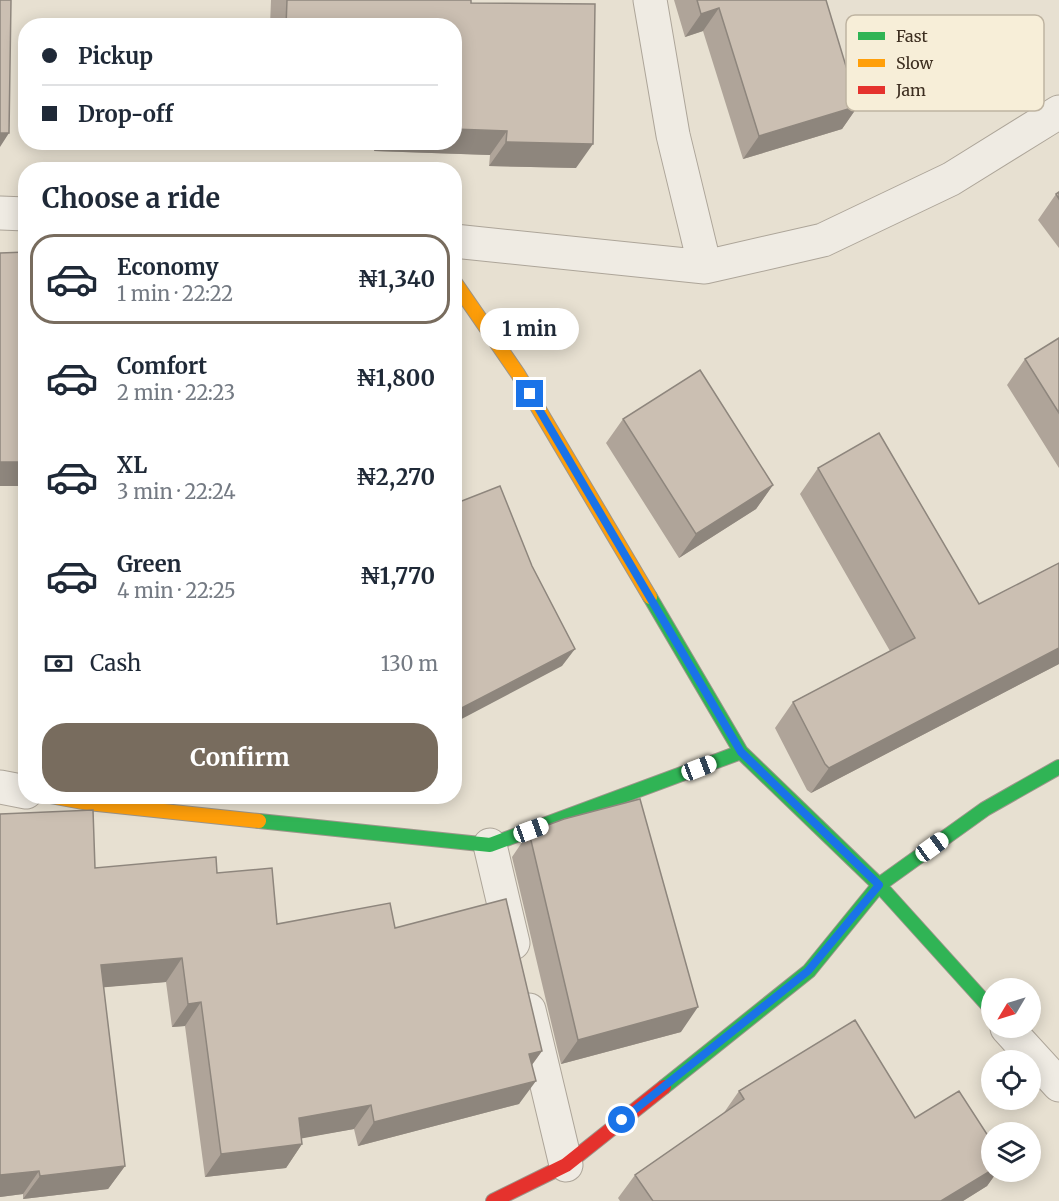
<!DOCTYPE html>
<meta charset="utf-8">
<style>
:root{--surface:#fff;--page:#f6f6f7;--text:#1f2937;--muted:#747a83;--line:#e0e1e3;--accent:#786c5e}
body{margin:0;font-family:Merriweather,serif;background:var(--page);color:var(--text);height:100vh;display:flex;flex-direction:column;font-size:22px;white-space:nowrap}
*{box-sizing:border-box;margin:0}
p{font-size:20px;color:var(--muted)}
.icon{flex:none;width:33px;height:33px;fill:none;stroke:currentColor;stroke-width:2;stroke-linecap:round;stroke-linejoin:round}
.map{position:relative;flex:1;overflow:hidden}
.side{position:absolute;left:18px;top:162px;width:444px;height:642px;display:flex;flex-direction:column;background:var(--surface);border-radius:24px;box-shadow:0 3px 15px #0003}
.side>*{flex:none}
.top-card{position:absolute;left:18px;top:18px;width:444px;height:132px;border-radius:24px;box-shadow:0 3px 15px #0003;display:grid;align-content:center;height:132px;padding:0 24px;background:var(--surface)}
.needle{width:39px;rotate:232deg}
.controls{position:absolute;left:981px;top:978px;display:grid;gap:12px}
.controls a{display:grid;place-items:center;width:60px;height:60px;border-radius:50%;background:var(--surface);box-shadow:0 3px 15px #0003;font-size:30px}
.end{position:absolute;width:27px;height:27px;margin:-14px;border:8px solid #1a73e8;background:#fff;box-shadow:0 0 0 3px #fff}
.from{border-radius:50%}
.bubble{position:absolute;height:42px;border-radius:21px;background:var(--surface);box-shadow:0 3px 15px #0003;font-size:20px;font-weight:700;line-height:42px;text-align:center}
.car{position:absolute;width:18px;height:36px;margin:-18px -9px;border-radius:8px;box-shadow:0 0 4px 2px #0007;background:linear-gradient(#fff 24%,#345 0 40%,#fff 0 76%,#345 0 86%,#fff 0)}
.top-card b{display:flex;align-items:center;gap:21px;height:57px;font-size:22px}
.top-card b+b{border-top:2px solid var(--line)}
.top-card i{width:15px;height:15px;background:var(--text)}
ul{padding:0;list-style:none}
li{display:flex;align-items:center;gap:18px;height:90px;margin:0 12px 9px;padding:0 12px;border:3px solid transparent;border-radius:24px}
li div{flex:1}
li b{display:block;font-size:22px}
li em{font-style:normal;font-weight:700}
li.current{border-color:var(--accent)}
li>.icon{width:54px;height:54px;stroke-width:1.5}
h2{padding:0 24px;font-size:27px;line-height:72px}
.pay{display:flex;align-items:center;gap:15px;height:66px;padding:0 24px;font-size:22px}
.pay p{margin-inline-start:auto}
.button{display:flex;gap:12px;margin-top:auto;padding:12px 24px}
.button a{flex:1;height:69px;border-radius:24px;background:var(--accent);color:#fff;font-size:24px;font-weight:700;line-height:69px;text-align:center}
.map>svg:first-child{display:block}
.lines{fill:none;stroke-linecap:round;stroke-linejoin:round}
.street-casing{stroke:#ada599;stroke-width:35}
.fast-casing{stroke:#9c958a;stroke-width:16}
.slow-casing{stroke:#9c958a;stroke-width:16}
.jam-casing{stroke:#9c958a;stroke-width:16}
.street{stroke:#efebe3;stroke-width:33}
.fast{stroke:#30b455;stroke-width:14}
.slow{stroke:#ff9f0a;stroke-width:14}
.jam{stroke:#e5322d;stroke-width:14}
.wall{fill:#afa499}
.shaded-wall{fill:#8e867d}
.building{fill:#cbbfb2;stroke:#8e867d;stroke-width:1.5}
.route{stroke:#1a73e8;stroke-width:8}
.key{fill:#f7eed8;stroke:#bfb4a1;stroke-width:1.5}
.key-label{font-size:16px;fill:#3d2e20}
</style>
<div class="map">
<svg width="1059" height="1201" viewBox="0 0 1059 1201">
<rect width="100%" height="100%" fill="#e7e0d1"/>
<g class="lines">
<g class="street-casing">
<path id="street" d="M650,0L673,135L705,267
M0,213L26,214
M454,241L705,267L823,240L951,179L1059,112
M0,787L26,792
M490,845L513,943
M529,1010L566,1165
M1007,1028L1059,1085"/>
</g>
<g class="fast-casing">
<path id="fast" d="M650,597L741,752L879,885L992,1010
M259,821L490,845L741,752
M664,1087L809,971L879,885L985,809L1059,767"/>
</g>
<g class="slow-casing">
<path id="slow" d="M454,281L518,374L650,597
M50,796L88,803L259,821"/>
</g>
<g class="jam-casing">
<path id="jam" d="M493,1201L566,1165L664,1087"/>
</g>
<use href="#street" class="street"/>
<use href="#fast" class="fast"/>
<use href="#slow" class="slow"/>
<use href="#jam" class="jam"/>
</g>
<path class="wall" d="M271,0H471V3L576,168L489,166L490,155L374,151V146L267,143L454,142V26H270Z
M674,0H826L858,106L842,129L743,159L703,31L685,37Z
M1059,192V248L1038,220L1056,194Z
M1059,338V468L1007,385L1025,359Z
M623,419L773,485L756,509L679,558L606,443Z
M818,468L979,604L1059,563V664L811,793L807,790L775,728L793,702L890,651L800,494Z
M0,814L95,868L217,873L277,924L395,928L542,1051L532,1065L519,1104L358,1146L354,1129L301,1138L302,1144L286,1168L205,1177L185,1026L172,1027L166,982L103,987L125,1166L108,1189L23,1199V1194L0,1197Z
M529,832L681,1032L561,1064L512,857Z
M739,1091L915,1118L992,1172H997L987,1186L963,1201H620L618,1198L635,1175L723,1114Z"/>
<path class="shaded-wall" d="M719,8L703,31L685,37L701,14Z
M858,106L842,129L743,159L759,136Z
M454,129L507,131L490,155L374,151L380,142H454Z
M0,133H9L0,147Z
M268,142H377L374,146Z
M506,142L593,144L576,168L489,166Z
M0,462H26V486H0Z
M773,485L756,509L679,558L696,534Z
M1059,648V664L811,793L829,768Z
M575,649L562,666L454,723V712Z
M206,796H232L230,799Z
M182,958L166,982L84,989L101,965Z
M201,1002L185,1026L172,1027L188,1004Z
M698,1007L681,1032L561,1064L578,1040Z
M542,1051L525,1074L529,1054Z
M536,1081L519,1104L358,1146L374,1122Z
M371,1105L354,1129L282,1142L299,1118Z
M302,1144L286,1168L205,1177L221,1154Z
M125,1166L108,1189L23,1199L40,1176Z
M992,1170V1172H997L987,1186L963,1201H941Z
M39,1171L23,1194L0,1197V1175Z"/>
<path class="building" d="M0,0H11L9,133H0Z
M287,0H471V3L595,4L593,144L506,142L507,131L454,129V26H286Z
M697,0H826L858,106L759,136L719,8L701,14Z
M1059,192V199L1056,194Z
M26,252V462H0V253Z
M1059,338V413L1025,359Z
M700,370L773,485L696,534L623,419Z
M879,433L979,604L1059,563V648L829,768L825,764L793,702L915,638L818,468Z
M500,486L532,566L575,649L454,712V641L456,640L454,636V504Z
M640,799L698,1007L578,1040L529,832L564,819Z
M93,810L95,868L216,857L217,873L272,868L277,924L390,903L395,928L506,899L542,1051L529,1054L536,1081L374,1122L371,1105L299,1118L302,1144L221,1154L201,1002L188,1004L182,958L101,965L125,1166L40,1176L39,1171L0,1175V814Z
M855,1020L915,1118L959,1091L992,1142V1170L941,1201H653L635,1175L744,1099L739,1091Z"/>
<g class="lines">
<path class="route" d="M530,394L741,752L879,885L808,971L622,1120"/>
</g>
<rect x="846" y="15" width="198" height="96" rx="9" class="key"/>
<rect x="858" y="32" width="27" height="8" fill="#30b455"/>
<rect x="858" y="59" width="27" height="8" fill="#ff9f0a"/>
<rect x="858" y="86" width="27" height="8" fill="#e5322d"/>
<g class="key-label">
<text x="896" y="42">Fast</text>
<text x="896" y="69">Slow</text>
<text x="896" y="96">Jam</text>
</g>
</svg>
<div class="controls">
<a><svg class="needle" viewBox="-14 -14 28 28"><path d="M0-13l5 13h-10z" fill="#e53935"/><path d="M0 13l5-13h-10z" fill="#747a83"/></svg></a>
<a><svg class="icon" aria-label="locate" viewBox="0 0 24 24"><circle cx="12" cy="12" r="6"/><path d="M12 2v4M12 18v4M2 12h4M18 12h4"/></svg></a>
<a><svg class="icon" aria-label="layers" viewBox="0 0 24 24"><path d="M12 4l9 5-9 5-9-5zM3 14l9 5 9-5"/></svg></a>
</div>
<i class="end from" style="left:622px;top:1120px"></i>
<i class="end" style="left:530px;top:394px"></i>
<div class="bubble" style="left:480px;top:308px;width:99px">1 min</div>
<i class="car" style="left:699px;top:768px;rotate:69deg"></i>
<i class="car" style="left:531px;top:830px;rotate:70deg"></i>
<i class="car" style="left:932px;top:847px;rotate:54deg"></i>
<div class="top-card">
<b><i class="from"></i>Pickup</b>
<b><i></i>Drop-off</b>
</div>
<section class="side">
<h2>Choose a ride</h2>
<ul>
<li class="current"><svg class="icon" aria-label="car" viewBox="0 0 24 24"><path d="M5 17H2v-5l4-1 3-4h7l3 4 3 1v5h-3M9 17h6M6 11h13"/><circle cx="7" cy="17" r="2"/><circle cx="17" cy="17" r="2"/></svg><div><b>Economy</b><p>1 min · 22:22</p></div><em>₦1,340</em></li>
<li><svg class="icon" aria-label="car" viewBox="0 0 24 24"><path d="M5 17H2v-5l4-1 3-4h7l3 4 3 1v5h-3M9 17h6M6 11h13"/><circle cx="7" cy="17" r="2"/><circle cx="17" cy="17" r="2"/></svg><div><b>Comfort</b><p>2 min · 22:23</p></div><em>₦1,800</em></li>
<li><svg class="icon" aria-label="car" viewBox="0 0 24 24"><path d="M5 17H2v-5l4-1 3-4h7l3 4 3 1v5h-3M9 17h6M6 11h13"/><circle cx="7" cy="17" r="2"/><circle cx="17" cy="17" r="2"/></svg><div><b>XL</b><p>3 min · 22:24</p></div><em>₦2,270</em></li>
<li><svg class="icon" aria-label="car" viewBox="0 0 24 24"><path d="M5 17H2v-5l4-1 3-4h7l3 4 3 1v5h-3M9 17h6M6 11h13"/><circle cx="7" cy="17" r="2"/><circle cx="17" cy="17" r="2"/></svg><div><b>Green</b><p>4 min · 22:25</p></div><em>₦1,770</em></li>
</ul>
<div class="pay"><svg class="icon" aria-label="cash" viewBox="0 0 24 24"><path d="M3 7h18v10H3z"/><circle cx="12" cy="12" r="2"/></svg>Cash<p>130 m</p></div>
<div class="button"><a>Confirm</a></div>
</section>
</div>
